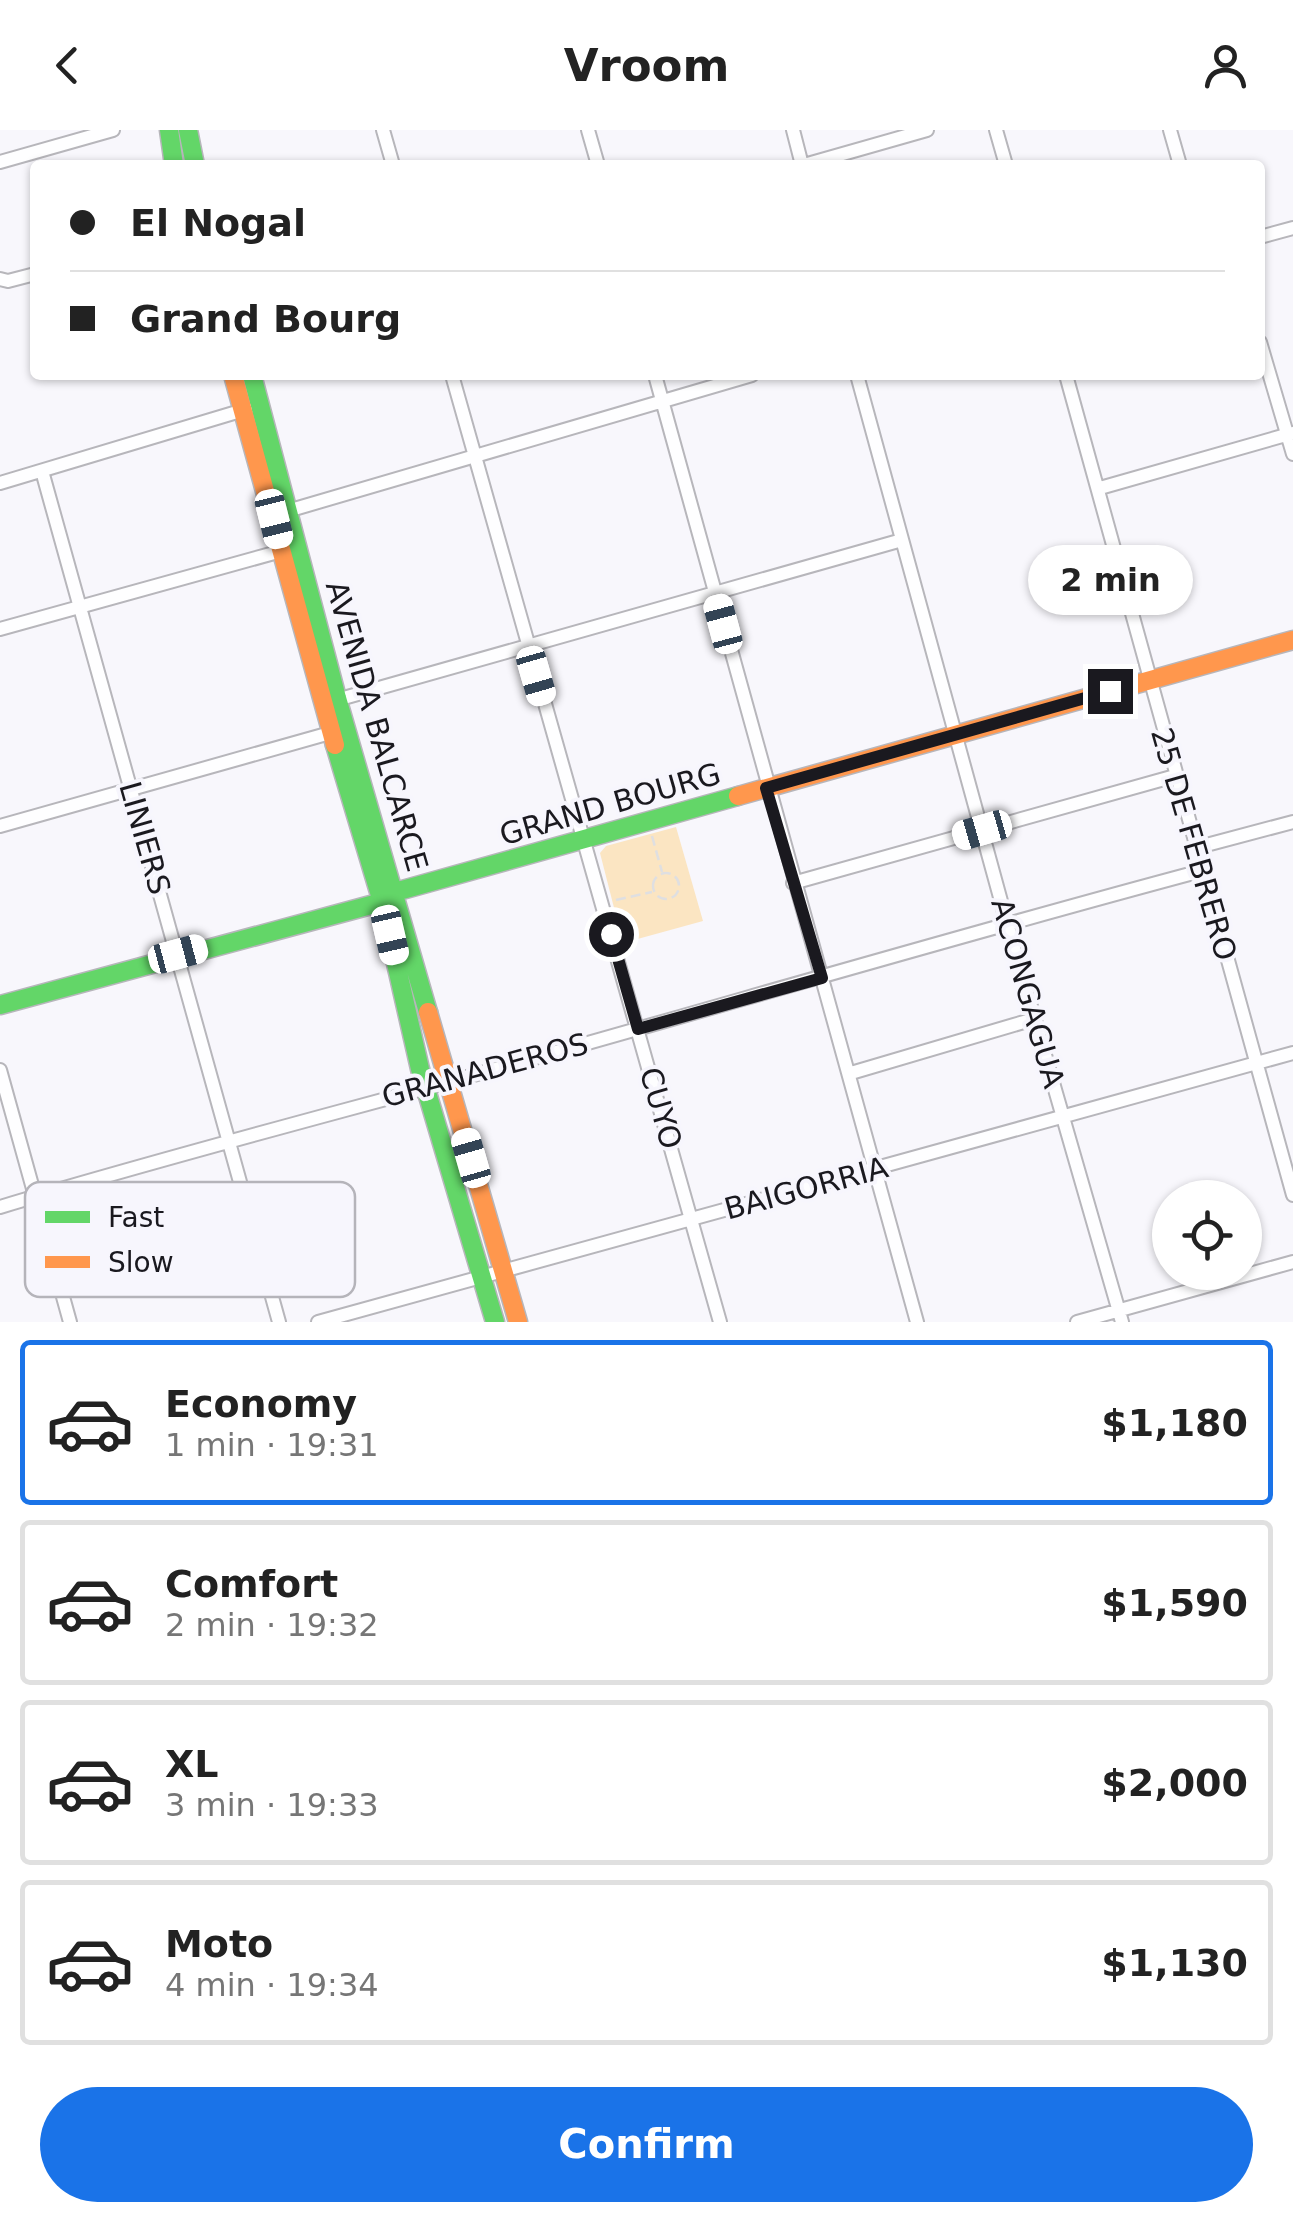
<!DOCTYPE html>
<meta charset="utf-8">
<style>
:root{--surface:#fff;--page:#f2f2f2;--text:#222;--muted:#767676;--line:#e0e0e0;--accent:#1a73e8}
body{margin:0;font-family:"DejaVu Sans",sans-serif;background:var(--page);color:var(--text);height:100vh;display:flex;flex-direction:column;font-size:38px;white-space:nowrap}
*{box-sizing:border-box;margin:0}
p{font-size:32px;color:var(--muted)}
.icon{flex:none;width:55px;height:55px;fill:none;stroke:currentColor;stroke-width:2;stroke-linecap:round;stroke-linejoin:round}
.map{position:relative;height:1192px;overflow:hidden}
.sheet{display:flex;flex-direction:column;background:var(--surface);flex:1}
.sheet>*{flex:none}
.guide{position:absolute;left:30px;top:30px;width:1235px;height:220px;border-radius:10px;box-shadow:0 2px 8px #0004;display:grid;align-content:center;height:220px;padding:0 40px;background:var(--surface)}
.tools{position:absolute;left:1152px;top:1050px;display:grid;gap:20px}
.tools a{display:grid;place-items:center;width:110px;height:110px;border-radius:50%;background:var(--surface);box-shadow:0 2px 8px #0004;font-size:50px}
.end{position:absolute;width:45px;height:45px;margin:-22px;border:12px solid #1a191f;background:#fff;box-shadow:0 0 0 5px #fff}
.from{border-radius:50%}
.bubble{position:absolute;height:70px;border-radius:35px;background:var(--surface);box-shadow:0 2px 8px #0004;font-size:32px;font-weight:700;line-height:70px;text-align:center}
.car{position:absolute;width:30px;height:60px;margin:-30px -15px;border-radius:12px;box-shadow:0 0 8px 2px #0007;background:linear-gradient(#fff 24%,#345 0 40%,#fff 0 76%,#345 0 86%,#fff 0)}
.guide b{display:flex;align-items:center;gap:35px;height:95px;font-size:38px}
.guide b+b{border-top:2px solid var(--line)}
.guide i{width:25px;height:25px;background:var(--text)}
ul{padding:18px 0 0;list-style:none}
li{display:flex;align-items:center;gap:30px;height:165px;margin:0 20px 15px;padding:0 20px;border:5px solid var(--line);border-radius:10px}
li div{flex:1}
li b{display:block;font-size:38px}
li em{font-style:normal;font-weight:700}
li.active{border-color:var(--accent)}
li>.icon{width:90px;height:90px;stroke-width:1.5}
.action{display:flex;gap:20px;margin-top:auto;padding:20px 40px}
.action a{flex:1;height:115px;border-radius:60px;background:var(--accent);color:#fff;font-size:40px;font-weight:700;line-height:115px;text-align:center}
header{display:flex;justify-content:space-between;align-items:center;height:130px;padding:0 40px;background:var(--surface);font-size:45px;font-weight:700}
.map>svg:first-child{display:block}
.green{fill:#fbe5c2}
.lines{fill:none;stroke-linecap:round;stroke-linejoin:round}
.street-casing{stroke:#b7b6bb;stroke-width:16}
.fast-casing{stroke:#b7b6bb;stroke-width:21}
.slow-casing{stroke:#b7b6bb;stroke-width:21}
.path{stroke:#dfdfe1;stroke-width:2.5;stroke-dasharray:10 5;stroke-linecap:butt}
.street{stroke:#fefeff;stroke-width:12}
.fast{stroke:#63d668;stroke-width:18}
.slow{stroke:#ff974d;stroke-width:18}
.route{stroke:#1a191f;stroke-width:12}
.labels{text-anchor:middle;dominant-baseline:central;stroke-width:8;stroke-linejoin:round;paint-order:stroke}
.street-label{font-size:30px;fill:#1a191f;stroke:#f7f6fd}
.key{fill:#f7f6fd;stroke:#b5b4ba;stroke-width:2.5}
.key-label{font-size:28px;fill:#1a191f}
</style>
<header><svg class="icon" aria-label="back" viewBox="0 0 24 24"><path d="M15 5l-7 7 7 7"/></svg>Vroom<svg class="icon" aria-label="person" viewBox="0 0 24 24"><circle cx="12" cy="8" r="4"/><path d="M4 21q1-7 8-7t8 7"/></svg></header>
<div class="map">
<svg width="1293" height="1192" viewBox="0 0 1293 1192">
<rect width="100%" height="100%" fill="#f8f7fc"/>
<path class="green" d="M676,697L703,791L623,813L600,723L606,716Z"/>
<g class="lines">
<g class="street-casing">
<path id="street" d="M383,0L393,35
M588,0L598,35
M793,0L802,35
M996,0L1006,35
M1170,0L1180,35
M0,32L113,0
M804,35L927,0
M1260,107L1293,98
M0,149L8,151L35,144
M1260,212L1293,324
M452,245L720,1192
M655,245L917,1192
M857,245L1007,793L1122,1192
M1066,245L1293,1065
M42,341L279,1192
M0,353L247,279
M1100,358L1293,303
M284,382L752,245
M0,499L285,420
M333,571L902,410
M0,696L330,603
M1195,718L1293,692
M793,753L1175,646
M0,940L70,1192
M851,943L1034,889
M0,1077C172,1025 345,981 517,933C745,869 972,802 1201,741
M318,1192L1293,923
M1077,1192L1293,1132"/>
</g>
<g class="fast-casing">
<path id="fast" d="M169,0L174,35
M188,0L195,35
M252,245L337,568L428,882
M335,615L382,772L420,939L495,1192
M0,875L382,772L395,762L738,666"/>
</g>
<g class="slow-casing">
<path id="slow" d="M233,245L335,615
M738,666L1293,510
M428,882L518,1192"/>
</g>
<path class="path" d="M652,706L662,742
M653 756a13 13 0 1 1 26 0a13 13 0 1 1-26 0Z
M616,770L652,762"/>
<use href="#street" class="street"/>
<use href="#fast" class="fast"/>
<use href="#slow" class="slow"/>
</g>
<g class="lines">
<path class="route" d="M611,804L638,899L822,848L766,658L1110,561"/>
</g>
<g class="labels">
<g class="street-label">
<text transform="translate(377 596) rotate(74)">AVENIDA BALCARCE</text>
<text transform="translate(610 674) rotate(-16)">GRAND BOURG</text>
<text transform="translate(145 708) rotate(74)">LINIERS</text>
<text transform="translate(1194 714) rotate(74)">25 DE FEBRERO</text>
<text transform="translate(1028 863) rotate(74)">ACONGAGUA</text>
<text transform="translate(485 940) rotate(-15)">GRANADEROS</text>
<text transform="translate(661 978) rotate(74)">CUYO</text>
<text transform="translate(806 1058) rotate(-15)">BAIGORRIA</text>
</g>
</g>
<rect x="25" y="1052" width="330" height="115" rx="15" class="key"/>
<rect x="45" y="1081" width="45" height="12" fill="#63d668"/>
<rect x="45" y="1126" width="45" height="12" fill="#ff974d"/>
<g class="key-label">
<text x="108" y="1097">Fast</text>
<text x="108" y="1142">Slow</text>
</g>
</svg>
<div class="tools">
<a><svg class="icon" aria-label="locate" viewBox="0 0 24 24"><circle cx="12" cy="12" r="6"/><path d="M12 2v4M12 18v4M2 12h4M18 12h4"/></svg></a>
</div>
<i class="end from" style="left:611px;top:804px"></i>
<i class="end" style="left:1110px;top:561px"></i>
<div class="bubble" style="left:1028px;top:415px;width:165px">2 min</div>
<i class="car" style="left:274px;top:389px;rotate:166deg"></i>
<i class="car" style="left:723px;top:494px;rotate:345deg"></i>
<i class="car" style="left:536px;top:546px;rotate:164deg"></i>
<i class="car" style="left:982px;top:700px;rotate:254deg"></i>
<i class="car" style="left:390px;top:805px;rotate:167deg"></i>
<i class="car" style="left:178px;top:824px;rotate:75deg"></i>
<i class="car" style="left:471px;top:1028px;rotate:344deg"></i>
<div class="guide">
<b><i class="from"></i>El Nogal</b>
<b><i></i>Grand Bourg</b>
</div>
</div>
<section class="sheet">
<ul>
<li class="active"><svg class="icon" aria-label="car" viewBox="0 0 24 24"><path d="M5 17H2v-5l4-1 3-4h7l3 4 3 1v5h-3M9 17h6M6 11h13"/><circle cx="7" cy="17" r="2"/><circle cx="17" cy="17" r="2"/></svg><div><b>Economy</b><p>1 min · 19:31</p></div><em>$1,180</em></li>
<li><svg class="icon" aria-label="car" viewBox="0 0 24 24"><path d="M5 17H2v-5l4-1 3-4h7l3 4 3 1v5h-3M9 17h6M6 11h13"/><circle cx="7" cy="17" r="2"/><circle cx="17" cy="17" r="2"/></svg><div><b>Comfort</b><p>2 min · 19:32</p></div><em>$1,590</em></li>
<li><svg class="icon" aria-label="car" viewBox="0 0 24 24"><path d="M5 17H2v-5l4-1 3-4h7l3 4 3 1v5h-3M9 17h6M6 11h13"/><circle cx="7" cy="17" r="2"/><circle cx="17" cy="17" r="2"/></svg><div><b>XL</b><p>3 min · 19:33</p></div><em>$2,000</em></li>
<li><svg class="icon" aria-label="car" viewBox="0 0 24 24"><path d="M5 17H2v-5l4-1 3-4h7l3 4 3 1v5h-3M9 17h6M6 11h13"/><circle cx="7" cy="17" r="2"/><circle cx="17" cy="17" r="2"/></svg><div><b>Moto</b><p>4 min · 19:34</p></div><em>$1,130</em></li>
</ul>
<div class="action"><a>Confirm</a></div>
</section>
